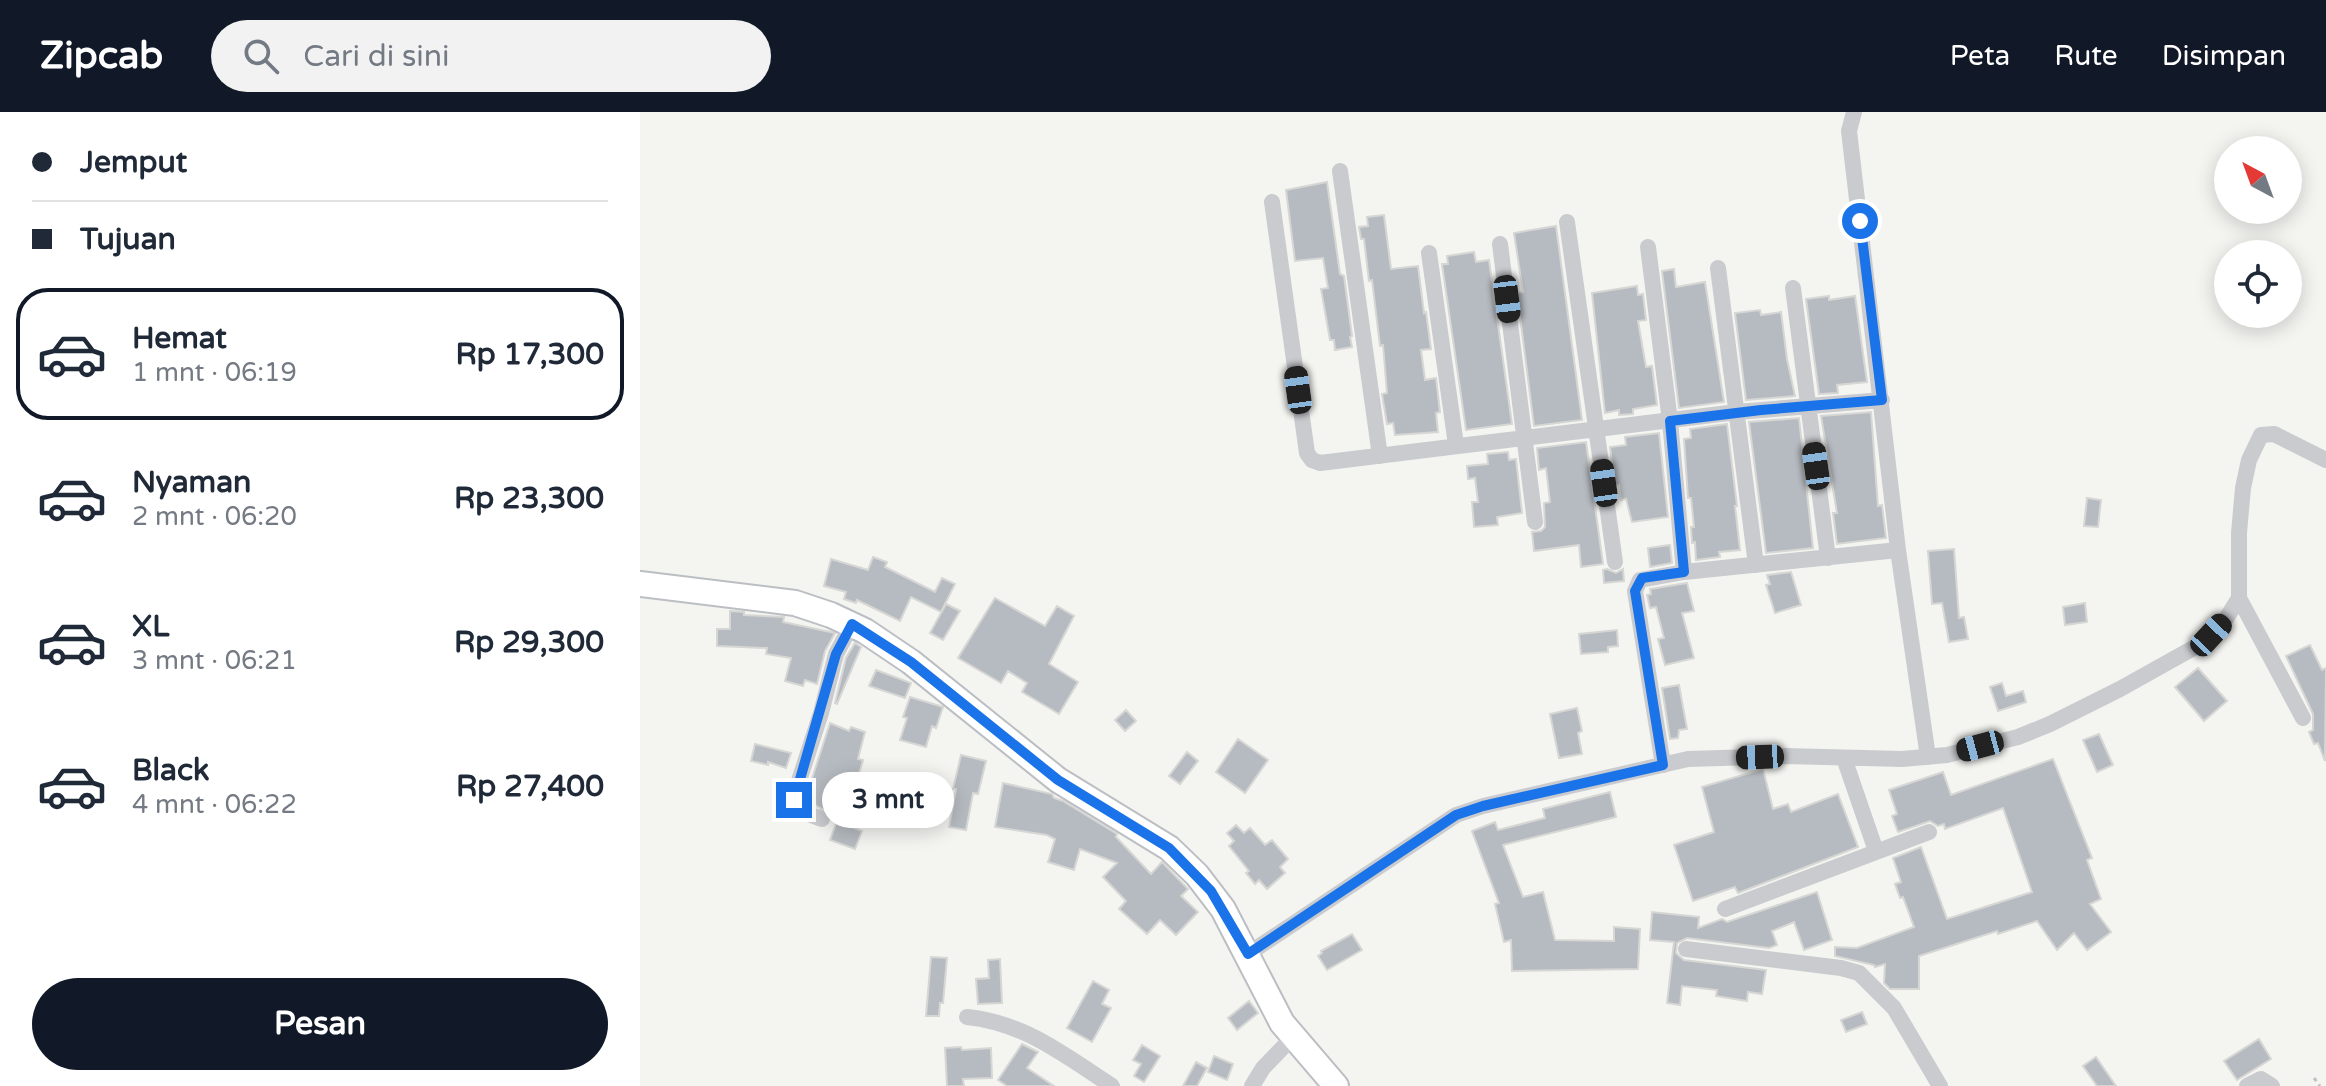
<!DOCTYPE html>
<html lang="id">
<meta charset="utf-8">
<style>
:root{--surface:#fff;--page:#f2f2f3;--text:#1f2937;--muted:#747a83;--line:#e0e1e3;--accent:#111827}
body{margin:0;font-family:"Varela Round",sans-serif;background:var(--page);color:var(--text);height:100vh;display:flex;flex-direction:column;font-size:30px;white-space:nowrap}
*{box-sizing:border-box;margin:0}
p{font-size:26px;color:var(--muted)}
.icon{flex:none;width:44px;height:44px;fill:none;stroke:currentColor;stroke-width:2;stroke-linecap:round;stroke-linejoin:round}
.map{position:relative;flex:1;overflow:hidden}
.drawer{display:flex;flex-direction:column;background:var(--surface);width:640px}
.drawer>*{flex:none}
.guide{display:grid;align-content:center;height:176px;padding:0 32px;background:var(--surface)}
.needle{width:52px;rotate:319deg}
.controls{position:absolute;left:1574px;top:24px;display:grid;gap:16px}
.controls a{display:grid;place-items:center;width:88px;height:88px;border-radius:50%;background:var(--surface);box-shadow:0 4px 20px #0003;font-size:40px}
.end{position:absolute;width:36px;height:36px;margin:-18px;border:10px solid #1a73e8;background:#fff;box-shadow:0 0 0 4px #fff}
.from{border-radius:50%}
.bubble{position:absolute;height:56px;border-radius:28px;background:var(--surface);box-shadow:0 4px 20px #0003;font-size:26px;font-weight:700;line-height:56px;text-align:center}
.car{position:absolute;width:24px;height:48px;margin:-24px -12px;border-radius:10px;box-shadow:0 0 6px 2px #0007;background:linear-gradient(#222 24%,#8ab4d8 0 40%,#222 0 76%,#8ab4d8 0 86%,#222 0)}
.guide b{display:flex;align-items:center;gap:28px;height:76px;font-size:30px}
.guide b+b{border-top:2px solid var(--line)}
.guide i{width:20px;height:20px;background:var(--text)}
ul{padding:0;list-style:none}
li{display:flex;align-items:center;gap:24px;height:132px;margin:0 16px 12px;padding:0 16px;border:4px solid transparent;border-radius:32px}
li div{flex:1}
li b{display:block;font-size:30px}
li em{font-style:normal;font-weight:700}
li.on{border-color:var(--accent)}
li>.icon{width:72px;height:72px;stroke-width:1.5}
.button{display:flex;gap:16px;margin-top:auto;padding:16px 32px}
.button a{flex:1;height:92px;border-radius:48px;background:var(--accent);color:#fff;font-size:32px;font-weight:700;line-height:92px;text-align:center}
header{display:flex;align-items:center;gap:48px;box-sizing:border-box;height:112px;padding:0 40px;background:var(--accent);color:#fff}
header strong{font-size:38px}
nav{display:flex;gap:44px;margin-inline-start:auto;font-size:28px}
.search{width:560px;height:72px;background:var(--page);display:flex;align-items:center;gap:20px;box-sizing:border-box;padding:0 28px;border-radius:44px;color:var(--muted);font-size:30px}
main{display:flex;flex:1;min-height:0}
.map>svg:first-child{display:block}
.building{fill:#b6bbc1;stroke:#d6d6d4;stroke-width:2}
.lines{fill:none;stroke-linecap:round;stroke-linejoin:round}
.secondary-casing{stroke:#bbbec3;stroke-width:28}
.path{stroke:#c0c1c3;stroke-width:3;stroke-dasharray:4 4;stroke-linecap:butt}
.street{stroke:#c9cbcf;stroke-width:16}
.secondary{stroke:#fff;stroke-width:24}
.route{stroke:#1a73e8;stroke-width:10}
</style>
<header>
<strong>Zipcab</strong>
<div class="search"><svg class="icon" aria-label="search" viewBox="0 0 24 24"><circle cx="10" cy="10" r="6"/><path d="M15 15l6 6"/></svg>Cari di sini</div>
<nav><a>Peta</a><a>Rute</a><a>Disimpan</a></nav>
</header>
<main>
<section class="drawer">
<div class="guide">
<b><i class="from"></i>Jemput</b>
<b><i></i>Tujuan</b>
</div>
<ul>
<li class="on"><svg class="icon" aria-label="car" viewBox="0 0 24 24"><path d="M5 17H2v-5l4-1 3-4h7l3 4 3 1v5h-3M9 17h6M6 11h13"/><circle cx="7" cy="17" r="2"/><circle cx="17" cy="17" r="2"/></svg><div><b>Hemat</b><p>1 mnt · 06:19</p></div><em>Rp 17,300</em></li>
<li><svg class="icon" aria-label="car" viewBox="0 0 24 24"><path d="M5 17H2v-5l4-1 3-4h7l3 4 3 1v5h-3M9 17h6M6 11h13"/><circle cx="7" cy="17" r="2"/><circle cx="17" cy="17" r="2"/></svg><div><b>Nyaman</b><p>2 mnt · 06:20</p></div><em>Rp 23,300</em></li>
<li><svg class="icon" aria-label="car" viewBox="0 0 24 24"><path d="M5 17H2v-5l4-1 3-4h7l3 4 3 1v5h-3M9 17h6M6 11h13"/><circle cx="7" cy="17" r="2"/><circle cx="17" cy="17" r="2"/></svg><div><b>XL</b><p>3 mnt · 06:21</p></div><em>Rp 29,300</em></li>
<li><svg class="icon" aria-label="car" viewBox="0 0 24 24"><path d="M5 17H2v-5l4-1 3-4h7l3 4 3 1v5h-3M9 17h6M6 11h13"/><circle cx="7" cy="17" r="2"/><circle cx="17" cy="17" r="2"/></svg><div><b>Black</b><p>4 mnt · 06:22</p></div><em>Rp 27,400</em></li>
</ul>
<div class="button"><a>Pesan</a></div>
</section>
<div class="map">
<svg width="1686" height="974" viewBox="0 0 1686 974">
<rect width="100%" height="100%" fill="#f4f5f1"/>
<path class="building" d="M687,70L700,162L704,164L712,224L710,225L712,235L695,238L694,228H690L681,177L688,176L683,146L655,149L646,78Z
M744,103L751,157L778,154L784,201L786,200L791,237L781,238L785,268L796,266L800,300L796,301L798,320L755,323L753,311L747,312L742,282L747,281L743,233L740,234L732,168L729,169L724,127H721L719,115L728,114L727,105Z
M916,114L942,308L894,314L877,181L883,180L874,121Z
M834,140L836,150L849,148L872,312L826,318L802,152H808L807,144Z
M1034,157L1036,175L1065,170L1084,290L1039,296L1022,159Z
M997,174L998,183L1003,182L1006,208L998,209L1006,255L1012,254L1017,293L993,297V302L979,303V298L965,301L952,181Z
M1189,184V188L1215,184L1227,270L1197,273L1198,281L1179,282L1166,187Z
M1120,198L1121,203L1141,200L1147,247L1155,284L1106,288L1095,201Z
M1231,300L1238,394L1242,393L1246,426L1197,432L1193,401H1197L1181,304Z
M1159,306L1173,436L1126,441L1109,310Z
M1087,312L1097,394H1095L1100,438L1079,440L1080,445L1056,448L1055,430L1052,431L1051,415H1054L1051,386H1048L1044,327L1051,326L1050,317Z
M1019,321L1028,405L992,410L986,387L981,388L979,373H975L970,335L986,333L985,325Z
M946,330L963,452L941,455L939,433L894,439L892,420L901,419L905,415L904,391L910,390L906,356L899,358L897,336Z
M868,340L869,348L876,347L882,401L857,405L858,413L834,415L832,390H838L835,366L828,367L827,354L848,352L847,342Z
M1447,386L1461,388L1458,415L1444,414Z
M1030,433L1032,451L1010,455L1008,436Z
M1314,437L1319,506L1324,505L1328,527L1309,530L1302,491L1292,492L1288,439Z
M233,445L247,450L245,455L295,480L302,466L315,472L301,500L271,485L260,509L217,488L216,491L204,487L206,480L184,474L191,447L228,458Z
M967,457L976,461L983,457L984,469L964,471L963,458Z
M1151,460L1161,493L1135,501L1126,473L1130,472L1127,463Z
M1047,471L1054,499L1042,501L1054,546L1025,553L1018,527L1024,526L1016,495L1010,496L1007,483L1011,482L1010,477Z
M355,486L405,514L417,494L434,504L409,552L438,570L419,602L382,580L387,571L368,559L361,571L318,546Z
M1445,491L1447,510L1425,513L1423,495Z
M306,492L320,499L303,528L290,521Z
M90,499L104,500V503L144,505L143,510L195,521L185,539L177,572L165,568L163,574L145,569L151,546L126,542L127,536L77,534V517H90Z
M977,518L978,534L968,535V540L941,542L939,522Z
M215,531L221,535L197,592L195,591L206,546Z
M1670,533L1682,558L1686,556L1685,649L1678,631L1674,632L1669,620L1673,618V602L1646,544Z
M1558,556L1587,589L1564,609L1535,575Z
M236,558L271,571L265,586L229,574Z
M1362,571L1366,584L1383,579L1386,590L1358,599L1350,575Z
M1039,573L1047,617L1039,618L1038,626L1030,627L1022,576Z
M270,585L303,595L296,616L292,614L286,635L260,628L267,606L263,605Z
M937,596L942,619L938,621L942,642L919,646L910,602Z
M486,598L496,609L485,619L475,608Z
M190,611L209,619L211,615L225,620L218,647L223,648L216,672L221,674L217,686L211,684L202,708L169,690L166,685Z
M1459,622L1473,653L1457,660L1443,628Z
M598,627L628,648L605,681L576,660Z
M115,632L151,641L146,656L128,650V653L111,649Z
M547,640L558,649L540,672L529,664Z
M321,643L346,649L338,682L333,681L326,718L309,715L316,677H313Z
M1413,647L1452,746L1447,748L1461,787L1450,792L1471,820L1447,838L1434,821L1417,838L1397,809L1358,822L1357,819L1279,844V877H1250L1244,871L1245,852L1235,855L1234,853L1195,844V835L1217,836L1274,815L1263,785L1260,786L1255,772L1261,770L1253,746L1281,735L1307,807L1392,780L1363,696L1305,717L1304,712L1298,714L1290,709L1258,720L1252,704L1257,702L1249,678L1303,660L1311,683Z
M1123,657L1133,697L1148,692L1151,700L1198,682L1218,735L1098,781L1095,775L1053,789L1034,733L1074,720L1062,675Z
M363,671L412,682L414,686L423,689L477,722L476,725L511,762L522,750L548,777L541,784L558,800L536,823L520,808L507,822L479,797L486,789L463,765L477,751L440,737L434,758L408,750L415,727L407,723L355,715Z
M970,680L976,705L863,733L883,785L903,780L915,828L974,829V815L1000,817L998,857L872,859L871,828L864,830L855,792L859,791L832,719L855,710L858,718L905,706L903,697Z
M197,709L222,719L215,737L190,728Z
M596,713L604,721L610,716L625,733L632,728L648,747L640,755L645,761L627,777L619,768L615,772L606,761L609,759L589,734L594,729L587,721Z
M1177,780L1192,828L1164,838L1154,810L1132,819L1137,833L1129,836L1047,826L1037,831L1036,841L1044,848L1126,858L1122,882L1108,880L1107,889L1076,884L1077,878L1042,874L1040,893L1027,891L1034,830L1010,828L1012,800L1059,805L1058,816L1082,807L1087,810Z
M712,822L722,838L687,858L678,844L682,841L681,839Z
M291,845L307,846L303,891H300L299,904H286Z
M360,847L362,891L338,892L336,867L349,866L348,848Z
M453,869L469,878L462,892L471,896L452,930L427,916Z
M609,889L618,901L597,918L588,906Z
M1222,900L1227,912L1206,920L1201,908Z
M1619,927L1631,947L1597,968L1584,949Z
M382,932L398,940L387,956L414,974H367L358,968Z
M502,933L520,944L504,970L494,964L501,952L493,948Z
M321,935L322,938L351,936L352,966L323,967L324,974H307L305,936Z
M574,944L593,952L587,968L568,960Z
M1456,945L1476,974H1457L1443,954Z
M556,950L567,956L557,974H543Z"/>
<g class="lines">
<g class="secondary-casing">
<path id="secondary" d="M0,472L155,491L191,503L225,519L271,550L418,668L529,736L557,763L583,797L642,911L696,974"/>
</g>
<path class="path" d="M1674,966L1680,974"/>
<path class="street" d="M1214,0L1209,19L1258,438L1288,645
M700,59L740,344
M632,90L667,341L672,348L680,351L1097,300L1242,288
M927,110L975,450
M860,132L895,410
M1008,135L1030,309L1044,460
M789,141L816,333
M1078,156L1116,453
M1153,176L1188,446
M1599,486L1663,606
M1204,646L1236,739
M1023,653L995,479L1000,468L1044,460L1258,438
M182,707C168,702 154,699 155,681L181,601L196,542L212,512
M1085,797L1289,720
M1046,837L1201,856L1219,861L1254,896L1300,974
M608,842L816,703L843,694L1048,647L1145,644L1262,647L1307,643L1378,625L1410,612L1480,577L1557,534L1584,510L1599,486V421L1603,376L1609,348L1621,323L1634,322L1686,348
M327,905C385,911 424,943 472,974
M612,974L623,956L653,925
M1607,974L1621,967L1632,974"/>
<use href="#secondary" class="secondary"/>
</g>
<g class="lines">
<path class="route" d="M154,688L196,542L212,512L271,550L418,668L529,736L571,779L608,842L816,703L843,694L1023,653L995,479L1002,466L1044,460L1030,309L1121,298L1242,288L1220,109"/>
</g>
</svg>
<div class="controls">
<a><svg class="needle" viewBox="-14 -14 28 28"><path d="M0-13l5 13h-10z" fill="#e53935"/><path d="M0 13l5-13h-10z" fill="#747a83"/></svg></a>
<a><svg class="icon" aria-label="locate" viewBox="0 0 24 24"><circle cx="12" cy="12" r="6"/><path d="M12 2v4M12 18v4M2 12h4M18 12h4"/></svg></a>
</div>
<i class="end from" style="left:1220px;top:109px"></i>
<i class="end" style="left:154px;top:688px"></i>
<div class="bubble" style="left:182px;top:660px;width:132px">3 mnt</div>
<i class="car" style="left:867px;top:187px;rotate:173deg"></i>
<i class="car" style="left:658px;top:278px;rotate:352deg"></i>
<i class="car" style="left:1176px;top:354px;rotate:352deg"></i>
<i class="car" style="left:964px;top:371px;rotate:352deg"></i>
<i class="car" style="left:1571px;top:523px;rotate:43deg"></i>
<i class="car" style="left:1340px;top:634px;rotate:255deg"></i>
<i class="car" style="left:1120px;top:645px;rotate:268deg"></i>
</div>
</main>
